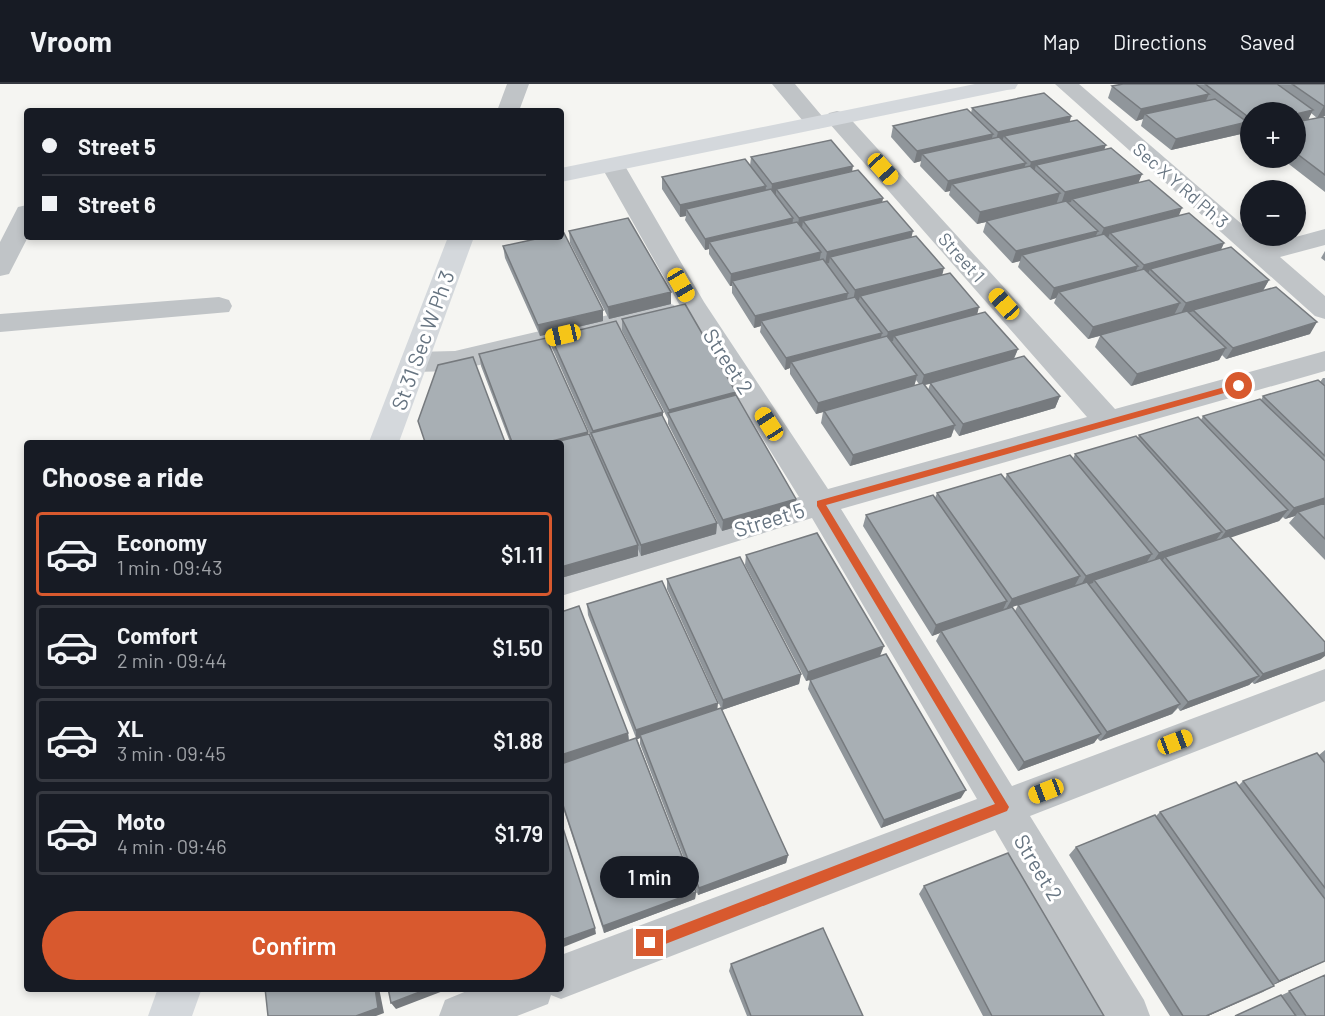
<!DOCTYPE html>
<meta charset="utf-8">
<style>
:root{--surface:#171b24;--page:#242831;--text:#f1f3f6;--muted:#9ea1a6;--line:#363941;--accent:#d8592e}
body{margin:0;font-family:Barlow,sans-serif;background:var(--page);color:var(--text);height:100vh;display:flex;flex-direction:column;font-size:22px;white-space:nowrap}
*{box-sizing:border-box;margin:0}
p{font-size:20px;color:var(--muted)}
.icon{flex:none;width:33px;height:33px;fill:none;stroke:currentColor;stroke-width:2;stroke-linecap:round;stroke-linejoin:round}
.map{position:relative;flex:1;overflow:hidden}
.side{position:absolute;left:24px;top:356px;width:540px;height:552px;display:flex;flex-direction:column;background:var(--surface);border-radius:6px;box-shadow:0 3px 9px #0003}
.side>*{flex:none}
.guide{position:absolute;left:24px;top:24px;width:540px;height:132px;border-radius:6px;box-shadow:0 3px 9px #0003;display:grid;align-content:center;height:132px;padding:0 18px;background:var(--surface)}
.fabs{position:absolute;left:1240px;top:18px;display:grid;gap:12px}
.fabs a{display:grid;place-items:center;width:66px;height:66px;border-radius:50%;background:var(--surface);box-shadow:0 3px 9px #0003;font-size:30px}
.end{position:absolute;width:27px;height:27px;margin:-14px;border:8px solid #d8592e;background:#fff;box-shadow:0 0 0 3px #fff}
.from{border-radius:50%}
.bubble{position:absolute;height:42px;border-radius:21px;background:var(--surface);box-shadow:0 3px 9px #0003;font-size:20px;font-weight:600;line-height:42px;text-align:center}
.car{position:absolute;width:18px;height:36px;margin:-18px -9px;border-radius:8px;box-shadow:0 0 4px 2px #0007;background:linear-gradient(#f5c518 24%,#345 0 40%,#f5c518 0 76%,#345 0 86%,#f5c518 0)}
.guide b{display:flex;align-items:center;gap:21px;height:57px;font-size:22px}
.guide b+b{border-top:2px solid var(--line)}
.guide i{width:15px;height:15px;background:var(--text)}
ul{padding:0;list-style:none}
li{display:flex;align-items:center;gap:18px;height:84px;margin:0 12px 9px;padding:0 6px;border:3px solid var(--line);border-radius:6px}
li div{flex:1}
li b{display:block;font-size:22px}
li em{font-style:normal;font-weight:600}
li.current{border-color:var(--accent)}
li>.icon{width:54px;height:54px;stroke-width:1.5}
h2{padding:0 18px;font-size:27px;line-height:72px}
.primary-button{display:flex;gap:12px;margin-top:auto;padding:12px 18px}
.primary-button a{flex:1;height:69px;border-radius:36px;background:var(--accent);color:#fff;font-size:24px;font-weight:600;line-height:69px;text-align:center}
header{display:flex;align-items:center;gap:36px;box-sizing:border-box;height:84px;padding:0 30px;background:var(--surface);border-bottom:2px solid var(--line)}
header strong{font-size:28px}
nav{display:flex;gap:33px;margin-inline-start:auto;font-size:21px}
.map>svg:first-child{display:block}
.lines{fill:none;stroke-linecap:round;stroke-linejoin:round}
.minor{fill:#c0c4c7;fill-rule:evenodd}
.major{fill:#d4d8dc;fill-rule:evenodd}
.wall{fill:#90969b;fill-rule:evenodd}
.shaded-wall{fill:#767a7e}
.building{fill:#a8afb4;stroke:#767a7e;stroke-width:1.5}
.route{fill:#d8592e}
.labels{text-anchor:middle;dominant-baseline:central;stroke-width:6;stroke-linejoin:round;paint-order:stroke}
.far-street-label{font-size:18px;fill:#667481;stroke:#fff}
.street-label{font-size:21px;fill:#667481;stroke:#fff}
</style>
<header>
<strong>Vroom</strong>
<nav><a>Map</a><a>Directions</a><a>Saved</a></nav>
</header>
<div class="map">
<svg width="1325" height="932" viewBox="0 0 1325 932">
<rect width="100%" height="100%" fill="#f5f5f2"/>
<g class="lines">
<path class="minor" d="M507,0H529L519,27H497Z
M772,0H795L827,38L824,43L816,45L808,43Z
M1055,0H1079L1251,148V152H1255L1266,161L1325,145V161L1280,173L1325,212V235L1315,232Z
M837,27L845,29L1115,325L1325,267V287L841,425L1012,702L1325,585V617L1030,732L1144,916L1150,932H1103L995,746L561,915L551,911L548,920L517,932H439L445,916L474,904H561V871L977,715L812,434L561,512V484L799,413L679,220L601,82L605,77L613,75L621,77L625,82L704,218L828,405L1087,333L829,39L826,34L829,29Z
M27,121L28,153L9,190L0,192V158L18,123Z
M219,213L229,216L232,222L229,228L0,248V230Z
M664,218L674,221L678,227L674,233L455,287L414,288L404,285L400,278L404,271L414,268L455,267Z"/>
<path class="major" d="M975,0H1018L1015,5L1007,6L561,98V84Z
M448,153H474L399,358H369Z
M158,904H202L192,932H148Z"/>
</g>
<path class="wall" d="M1123,0H1325V32L1323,33L1325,34V108L1281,74H1296V28H1251V50H1250L1243,45L1241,50L1171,66L1141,42L1143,35L1136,37L1108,14L1112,2ZM1311,29L1317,34L1308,36Z
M972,24L1071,32L1070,37L1104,65L1142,90L1138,99L1179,132L1224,159L1221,166L1269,196L1263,207L1310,250L1226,275L1222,271L1219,276L1131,302L1095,263L1100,252L1088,255L1054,219L1056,214L1050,216L1018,183L1020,177L1012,179L983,148L986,138L977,140L949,111L950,107L945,108L920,82L921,77L914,79L891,53L893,42L971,29Z
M751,73L852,88L883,114L882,119L912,153L942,191L977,230L1018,265L1014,275L1060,312L1055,324L959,352L954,345L951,353L850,382L821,339L823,328L816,330L790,290V284L785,286L760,248L761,242L754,244L732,209V202H730L709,170V165L705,166L685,136L686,132L680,133L662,105V93L750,82ZM916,296L919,300L914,302ZM930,300L928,306L924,301Z
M569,147L671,220L609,235L570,159Z
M503,162L603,226V237L540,252L505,174Z
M1325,167V177L1321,174Z
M622,235L736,311L796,415L795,426L722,447L668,340V335L622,247Z
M551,253L663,333L717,439L716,450L641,472L638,465V472L561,494V358H510L481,282L479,270L588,350L592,358V355L552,264Z
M1323,294H1325V476L1289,439L1295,432L1285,435L1283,433L1279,437L1230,453L1321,575L1254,600L1252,598L1249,601L1180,627L1178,624L1172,630L1100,657L1097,654L1094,659L1018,687L936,557L940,549L932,552L863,442L866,431L935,414L937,409L1005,395L1007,390L1073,375L1075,370L1138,354L1139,351L1201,336L1203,332L1261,316L1263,312L1320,298ZM1024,519L1018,521L1015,527L1012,523Z
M746,471L880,572L961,714L881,744L808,605L810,596L806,597L745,481Z
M667,495L801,590L799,600L722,626L788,771L786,779L698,811L640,660V654L637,655L696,808L695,815L604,849L561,718V528L628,649L629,657L636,654L588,531L587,520L717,625L721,624L667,505Z
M1325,666V877L1273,901L1263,908L1208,932H1170L1069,771L1076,763L1156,732L1160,728L1239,701L1243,697L1319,671Z
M924,802L1104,932H983L919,810Z
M731,880L863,932H747L729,887Z
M1325,891V932H1235L1282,911Z"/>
<path class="shaded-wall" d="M1209,10L1204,21L1145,30L1143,35L1136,37L1141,25Z
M1324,22H1325V32L1317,34Z
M1313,26L1307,38L1296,40V30Z
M1071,32L1068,43L1004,52L1002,58L995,60L998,48Z
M1247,38L1241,50L1171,66L1176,55Z
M993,50L990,62L922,70L921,77L914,79L917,67Z
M1106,61L1102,72L1036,81L1034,88L1028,90L1031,78Z
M1026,79L1022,90L952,100L950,107L945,108L948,97Z
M853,82L851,94L776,105V111L771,112L772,100Z
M1142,90L1137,102L1072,115L1071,118L1061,120L1065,108Z
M766,102L765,114L686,125V132L680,133V121Z
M1060,109L1056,121L986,137V138L977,140L980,128Z
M883,114L880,126L803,137L802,144L797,145L799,134Z
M1182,124L1177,136L1110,149L1108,154L1099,156L1104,144Z
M793,134L792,146L709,158V165L705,166V155Z
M913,147L910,159L830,173L829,179L825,180L827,168Z
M1098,147L1093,158L1022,171L1020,177L1012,179L1016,167Z
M1224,159L1218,171L1150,185L1148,190L1138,193L1144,181Z
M821,168L819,180L732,197V202H730L731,190Z
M1138,182L1133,194L1059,208L1056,214L1050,216L1054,204Z
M944,184L941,196L860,212L859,216L853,218L855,206Z
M1269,196L1262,208L1180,231L1186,219Z
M671,208V220L609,235L608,223Z
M848,209L846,220L761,237V242L754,244L755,232Z
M1180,219L1174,231L1088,255L1093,243Z
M979,223L976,235L894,252L893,257L885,259L888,248Z
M603,226V237L540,252L538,241Z
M1317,238L1310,250L1226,275L1233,264Z
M882,249L879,261L791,278L790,284L785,286L786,274Z
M1226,264L1219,276L1131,302L1137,290Z
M1018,265L1013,276L921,302L924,291Z
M917,291L914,303L816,330L818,319Z
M736,308L735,320L669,330V326Z
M1060,312L1055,324L959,352L963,340Z
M663,328V340L593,353V347Z
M955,341L951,353L850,382L853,371Z
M588,348L589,360L548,358Z
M1325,414V422L1298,428L1295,432L1285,435L1294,424Z
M796,415L795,426L722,447L723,436Z
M1288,426L1279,437L1218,458L1226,447Z
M717,439L716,450L641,472V461Z
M1222,448L1214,459L1165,473L1163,476L1151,480L1159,469Z
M638,461V472L561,494V483Z
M1152,470L1145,481L1094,496L1093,499L1080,503L1086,492Z
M1080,492L1074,503L1006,525L1012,515Z
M1007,517L1002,528L941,547L940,549L932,552L936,541Z
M884,562L880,572L806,597L808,588Z
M1325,568V572L1321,575L1254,600L1263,590Z
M801,590L799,600L722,626L723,616Z
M1259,592L1249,601L1180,627L1188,618Z
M718,619L717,629L640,651V654L636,656V646Z
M1180,620L1172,630L1100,657L1107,648Z
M628,649L629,659L561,681V671Z
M1101,650L1094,659L1018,687L1024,678Z
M966,706L961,714L881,744L884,736Z
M788,771L786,779L698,811L699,804Z
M696,808L695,815L604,849L603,842Z
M595,844L596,850L561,864V856Z
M1325,877L1267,904L1279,897Z
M1274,902L1208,932H1206Z
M375,904H379L384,929L376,932H356Z
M430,904H451L396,925L391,919Z"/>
<path class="building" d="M1123,0H1196L1209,10L1141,25L1112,2Z
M1205,0H1277L1313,26L1296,30V28H1251V35Z
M1292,0H1325V22H1324Z
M1044,9L1071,32L998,48L972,24Z
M1215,15L1247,38L1176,55L1145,30Z
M967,25L993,50L917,67L893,42Z
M1322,33L1325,34V91L1296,69V38Z
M1077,36L1106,61L1031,78L1004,52Z
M999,53L1026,79L948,97L922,70Z
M831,56L853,82L772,100L751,73Z
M1111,64L1142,90L1065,108L1036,81Z
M745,75L766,102L680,121L662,93Z
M1030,82L1060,109L980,128L952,100Z
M858,86L883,114L799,134L776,105Z
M1149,96L1182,124L1104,144L1072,115Z
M771,105L793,134L705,155L686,125Z
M887,117L913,147L827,168L803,137Z
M1066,117L1098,147L1016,167L986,137Z
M1189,129L1224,159L1144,181L1110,149Z
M628,134L671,208L608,223L569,147Z
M797,138L821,168L731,190L709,158Z
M564,149L603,226L538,241L503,162L545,153H561V150Z
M1104,150L1138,182L1054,204L1022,171Z
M916,152L944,184L855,206L830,173Z
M1231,163L1269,196L1186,219L1150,185Z
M823,175L848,209L755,232L732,197Z
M1144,185L1180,219L1093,243L1059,208Z
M950,189L979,223L888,248L860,212Z
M1276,203L1317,238L1233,264L1193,226Z
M855,213L882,249L786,274L761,237Z
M685,220L736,308L669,326L622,235Z
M1187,227L1226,264L1137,290L1100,251Z
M985,228L1018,265L924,291L894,252Z
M616,237L663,328L593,347L551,253Z
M887,252L917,291L818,319L791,278Z
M546,254L588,348L548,358H512L479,270Z
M1024,272L1060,312L963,340L930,299Z
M473,273L505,358H425L418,337L438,281Z
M1318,296L1325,302V372L1263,312Z
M923,299L955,341L853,371L824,327Z
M736,311L796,415L723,436L668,329Z
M1260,315L1325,377V414L1294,424L1203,332Z
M662,331L717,439L641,461L591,349Z
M1198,333L1288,426L1226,447L1139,351Z
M589,350L638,461L561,483V358H555Z
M1136,352L1222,448L1159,469L1075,370Z
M1070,371L1152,470L1086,492L1007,390Z
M1001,390L1080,492L1012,515L937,409Z
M933,411L1007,517L936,541L866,431Z
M1325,419V455L1298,428Z
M817,449L884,562L808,588L746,471Z
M1229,452L1325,558V568L1263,590L1165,473Z
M740,473L801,590L723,616L667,495Z
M1160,474L1259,592L1188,618L1094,496Z
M662,497L718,619L636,646L587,520Z
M1087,498L1180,620L1107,648L1018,521Z
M579,522L628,649L561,671V528Z
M1012,523L1101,650L1024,678L941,547Z
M886,570L966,706L884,736L810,596Z
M721,624L788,771L699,804L640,651Z
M636,654L696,808L603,842L561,715V680Z
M1317,669L1325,679V804L1243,697Z
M1236,698L1325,815V877L1279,897L1160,728Z
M1155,731L1274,902L1206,932H1183L1076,763Z
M561,738L595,844L561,856Z
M1008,769L1104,932H992L924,802Z
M823,844L863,932H751L731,880Z
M1325,891V932H1306L1289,907Z
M265,904H375L378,924L356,932H268Z
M388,904H430L391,919Z
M1281,911L1296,932H1235Z"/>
<path class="route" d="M1239,299L1242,300V304L826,421L1009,723L1007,727L650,866L645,864L643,859L645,855L650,853L995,720L817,422V417Z"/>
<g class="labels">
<g class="far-street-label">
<text transform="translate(1181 101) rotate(41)">Sec X Y Rd Ph 3</text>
<text transform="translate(962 173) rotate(48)">Street 1</text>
</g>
<g class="street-label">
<text transform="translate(422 256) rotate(-70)">St 31 Sec W Ph 3</text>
<text transform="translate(729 277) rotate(57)">Street 2</text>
<text transform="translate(769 435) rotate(-17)">Street 5</text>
<text transform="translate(1039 783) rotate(59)">Street 2</text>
</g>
</g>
</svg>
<div class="fabs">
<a>+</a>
<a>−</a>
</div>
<i class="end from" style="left:1239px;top:302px"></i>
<i class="end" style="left:650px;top:859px"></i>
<div class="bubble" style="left:600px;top:772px;width:99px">1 min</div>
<i class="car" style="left:883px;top:85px;rotate:138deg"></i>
<i class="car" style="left:681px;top:201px;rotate:150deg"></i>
<i class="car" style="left:1004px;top:220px;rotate:318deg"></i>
<i class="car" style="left:563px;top:251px;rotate:257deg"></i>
<i class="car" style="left:769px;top:340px;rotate:327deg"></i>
<i class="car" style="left:1175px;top:658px;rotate:69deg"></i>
<i class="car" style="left:1046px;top:707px;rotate:249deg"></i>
<div class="guide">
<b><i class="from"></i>Street 5</b>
<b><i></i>Street 6</b>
</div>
<section class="side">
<h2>Choose a ride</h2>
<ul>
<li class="current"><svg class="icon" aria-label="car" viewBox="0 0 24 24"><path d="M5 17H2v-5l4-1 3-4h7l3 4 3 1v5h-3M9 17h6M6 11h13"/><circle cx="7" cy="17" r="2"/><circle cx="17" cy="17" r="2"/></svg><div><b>Economy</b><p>1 min · 09:43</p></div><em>$1.11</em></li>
<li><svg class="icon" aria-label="car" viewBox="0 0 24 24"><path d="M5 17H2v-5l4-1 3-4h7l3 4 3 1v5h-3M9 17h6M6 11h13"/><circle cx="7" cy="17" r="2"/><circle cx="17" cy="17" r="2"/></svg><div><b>Comfort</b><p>2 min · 09:44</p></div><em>$1.50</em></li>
<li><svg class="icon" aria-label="car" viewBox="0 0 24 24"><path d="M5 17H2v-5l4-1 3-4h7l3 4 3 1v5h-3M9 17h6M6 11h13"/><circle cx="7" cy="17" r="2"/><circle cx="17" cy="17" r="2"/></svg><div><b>XL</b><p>3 min · 09:45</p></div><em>$1.88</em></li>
<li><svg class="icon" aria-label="car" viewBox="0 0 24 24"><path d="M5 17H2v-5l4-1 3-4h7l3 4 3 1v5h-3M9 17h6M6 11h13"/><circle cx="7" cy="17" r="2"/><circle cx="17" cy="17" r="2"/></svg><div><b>Moto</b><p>4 min · 09:46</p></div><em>$1.79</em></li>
</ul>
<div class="primary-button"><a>Confirm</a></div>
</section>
</div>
